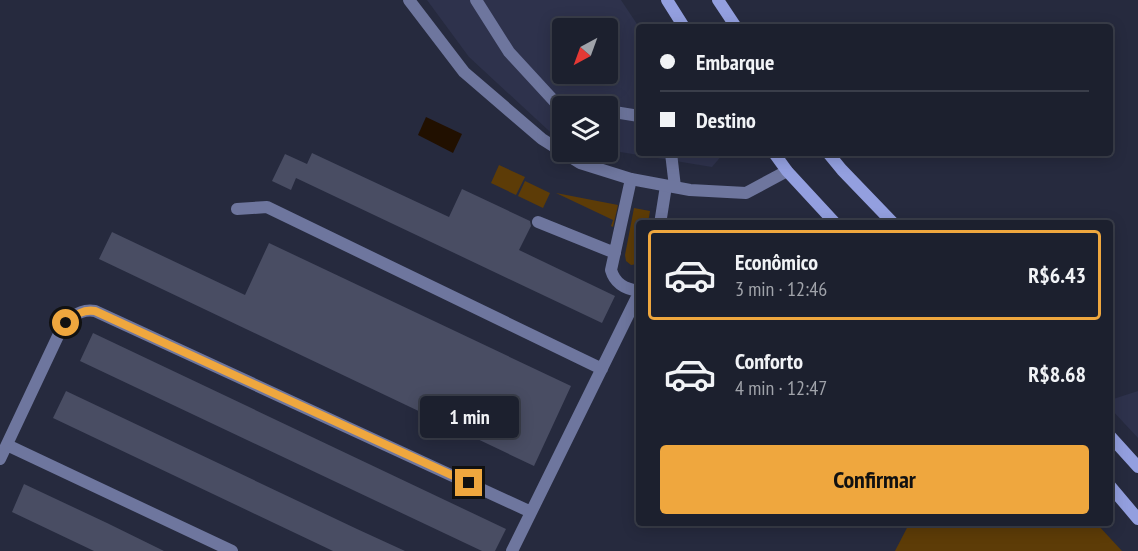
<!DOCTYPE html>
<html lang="pt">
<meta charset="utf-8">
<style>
:root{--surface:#1c202e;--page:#252836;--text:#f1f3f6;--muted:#a0a3aa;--line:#3a3e4a;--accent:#efa73e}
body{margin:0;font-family:"PT Sans Narrow",sans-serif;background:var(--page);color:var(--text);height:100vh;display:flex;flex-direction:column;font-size:22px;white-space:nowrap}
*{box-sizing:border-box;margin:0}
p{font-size:20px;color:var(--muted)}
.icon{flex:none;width:33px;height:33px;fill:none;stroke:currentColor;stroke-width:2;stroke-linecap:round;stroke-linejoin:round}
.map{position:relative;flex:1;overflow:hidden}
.side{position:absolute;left:636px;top:220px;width:477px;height:306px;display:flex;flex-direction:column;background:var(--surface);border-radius:6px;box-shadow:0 3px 15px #0003,0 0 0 2px var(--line)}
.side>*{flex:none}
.top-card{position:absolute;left:636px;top:24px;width:477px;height:132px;border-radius:6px;box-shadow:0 3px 15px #0003,0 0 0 2px var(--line);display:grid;align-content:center;height:132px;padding:0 24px;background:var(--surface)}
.needle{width:39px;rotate:221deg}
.buttons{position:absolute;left:552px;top:18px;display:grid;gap:12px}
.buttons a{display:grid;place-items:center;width:66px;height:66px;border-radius:6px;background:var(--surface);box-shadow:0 3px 15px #0003,0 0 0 2px var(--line);font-size:30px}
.end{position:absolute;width:27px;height:27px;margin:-14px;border:8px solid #efa73e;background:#111;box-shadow:0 0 0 3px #111}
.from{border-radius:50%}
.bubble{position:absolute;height:42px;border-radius:6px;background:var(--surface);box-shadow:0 3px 15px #0003,0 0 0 2px var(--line);font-size:20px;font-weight:700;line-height:42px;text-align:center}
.top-card b{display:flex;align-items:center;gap:21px;height:57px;font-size:22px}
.top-card b+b{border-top:2px solid var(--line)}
.top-card i{width:15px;height:15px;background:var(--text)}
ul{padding:10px 0 0;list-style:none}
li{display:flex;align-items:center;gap:18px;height:90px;margin:0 12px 9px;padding:0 12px;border:3px solid transparent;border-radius:6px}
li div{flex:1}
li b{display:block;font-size:22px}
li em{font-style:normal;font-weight:700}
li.current{border-color:var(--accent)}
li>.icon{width:54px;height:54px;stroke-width:1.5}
.action{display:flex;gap:12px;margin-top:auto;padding:12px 24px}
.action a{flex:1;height:69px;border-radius:6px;background:var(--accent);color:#111;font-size:24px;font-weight:700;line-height:69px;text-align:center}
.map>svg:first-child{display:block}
.built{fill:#2e324c;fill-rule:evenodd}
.green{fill:#5d3c07}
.water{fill:#211000}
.building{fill:#494d63}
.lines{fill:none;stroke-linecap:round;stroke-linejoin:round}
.service{stroke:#6e769e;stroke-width:12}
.minor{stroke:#6e769e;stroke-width:12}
.secondary{stroke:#939fdf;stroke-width:12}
.route{stroke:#efa73e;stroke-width:8}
</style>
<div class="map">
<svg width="1138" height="551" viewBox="0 0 1138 551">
<rect width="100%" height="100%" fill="#262a3e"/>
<path class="built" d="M427,0H621L639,27V153L723,154L712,167L608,150V106H562V142H561L469,57ZM562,28H608V74H562Z
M1138,391V438L1110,408V400Z"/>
<path class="green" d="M499,165L525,177L516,195L491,183Z
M525,181L550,193L543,208L518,196Z
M556,193L618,205L613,227L611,226L613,220Z
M634,208L650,211L648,223L639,224V261L637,264L631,265L626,261L625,255Z
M909,524H1097L1122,551H895Z"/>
<path class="water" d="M426,117L462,134L453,153L418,135Z"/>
<path class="building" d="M312,153L449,217L462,189L530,221L531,226L519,250L615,296L602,323L296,178L291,190L272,181L285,154L307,164Z
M112,232L245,295L269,243L571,386L534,466L99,259Z
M93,333L506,529L495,551H482L80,361Z
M66,391L357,529L405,551H333L53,418Z
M24,484L107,523L164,551H94L12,512Z"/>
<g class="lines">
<path class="service" d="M476,0L509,52L555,102L582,106
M608,111L639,116
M671,153L675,187
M631,179L611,270C615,284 625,289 639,291
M237,209L267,207L602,369
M538,222L615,253
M660,224L666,186
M7,445L232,551
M0,459L58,336C67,321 77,308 95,311L531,512
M512,551L639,293"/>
<path class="minor" d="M409,0L464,72L542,139L580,163L631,179L690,190L746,193L787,171"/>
<path class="secondary" d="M667,0L684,27
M718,0L736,27
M774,153L787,171L836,224
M828,153L842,170L894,224
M1110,436L1138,467
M1110,486L1138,519"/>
</g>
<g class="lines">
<path class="route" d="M66,323C75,315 83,309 95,311L469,483"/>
</g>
</svg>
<div class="buttons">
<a><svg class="needle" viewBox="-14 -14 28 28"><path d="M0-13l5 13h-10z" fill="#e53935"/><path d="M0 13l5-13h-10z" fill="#a0a3aa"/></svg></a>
<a><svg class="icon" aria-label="layers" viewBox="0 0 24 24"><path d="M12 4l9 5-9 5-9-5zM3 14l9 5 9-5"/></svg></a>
</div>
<i class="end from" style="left:66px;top:323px"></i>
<i class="end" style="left:469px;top:483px"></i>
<div class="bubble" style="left:420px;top:396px;width:99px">1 min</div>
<div class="top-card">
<b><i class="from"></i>Embarque</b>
<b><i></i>Destino</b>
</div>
<section class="side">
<ul>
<li class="current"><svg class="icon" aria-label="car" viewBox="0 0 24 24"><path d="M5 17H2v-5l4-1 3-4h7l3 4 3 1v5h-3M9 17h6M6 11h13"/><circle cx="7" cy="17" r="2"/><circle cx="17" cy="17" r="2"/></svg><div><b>Econômico</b><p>3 min · 12:46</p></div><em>R$6.43</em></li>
<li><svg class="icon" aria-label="car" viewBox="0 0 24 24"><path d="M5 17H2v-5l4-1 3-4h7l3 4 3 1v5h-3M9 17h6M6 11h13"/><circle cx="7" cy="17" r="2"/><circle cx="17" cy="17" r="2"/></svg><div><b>Conforto</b><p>4 min · 12:47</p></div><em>R$8.68</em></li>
</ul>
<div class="action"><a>Confirmar</a></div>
</section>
</div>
